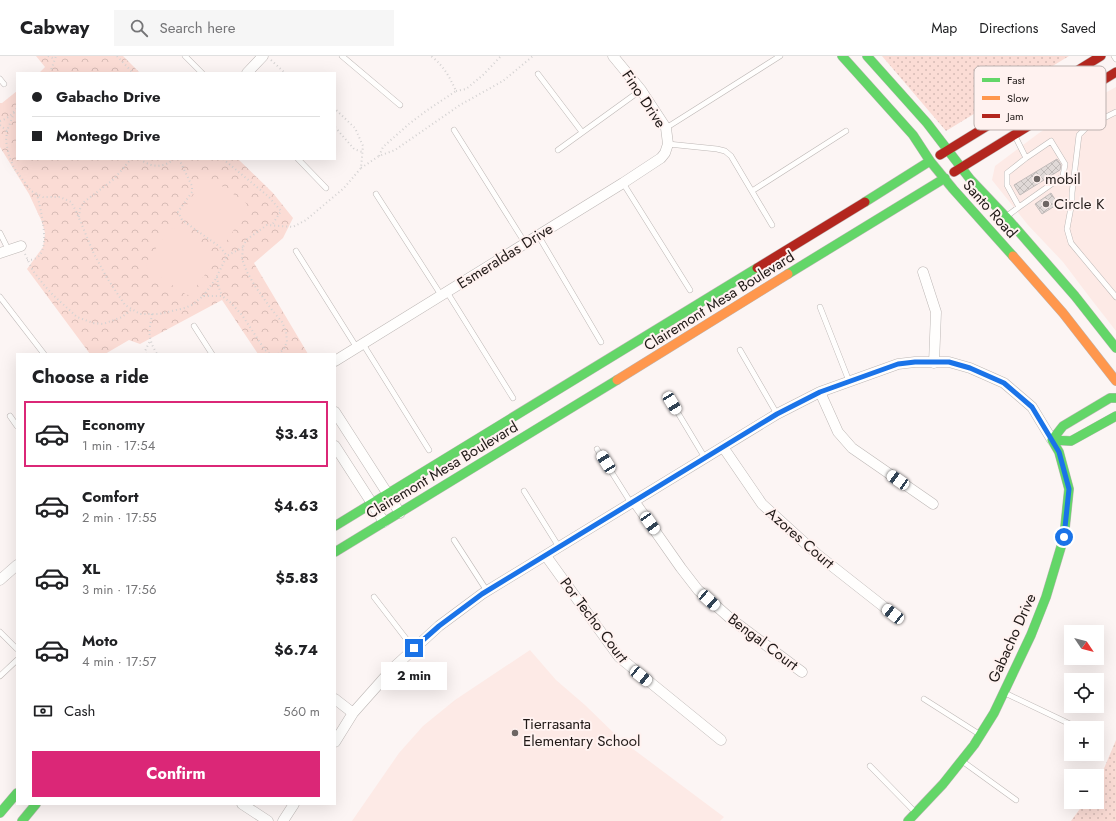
<!DOCTYPE html>
<meta charset="utf-8">
<style>
:root{--surface:#fff;--page:#f6f6f6;--text:#202124;--muted:#757577;--line:#e0e0e0;--accent:#db2777}
body{margin:0;font-family:Jost,sans-serif;background:var(--page);color:var(--text);height:100vh;display:flex;flex-direction:column;font-size:15px;white-space:nowrap}
*{box-sizing:border-box;margin:0}
p{font-size:13px;color:var(--muted)}
.icon{flex:none;width:22px;height:22px;fill:none;stroke:currentColor;stroke-width:2;stroke-linecap:round;stroke-linejoin:round}
.map{position:relative;flex:1;overflow:hidden}
.panel{position:absolute;left:16px;top:297px;width:320px;height:452px;display:flex;flex-direction:column;background:var(--surface);border-radius:0px;box-shadow:0 4px 16px #0002}
.panel>*{flex:none}
.guide{position:absolute;left:16px;top:16px;width:320px;height:88px;border-radius:0px;box-shadow:0 4px 16px #0002;display:grid;align-content:center;height:88px;padding:0 16px;background:var(--surface)}
.needle{width:26px;rotate:125deg}
.fabs{position:absolute;left:1064px;top:569px;display:grid;gap:8px}
.fabs a{display:grid;place-items:center;width:40px;height:40px;border-radius:0px;background:var(--surface);box-shadow:0 4px 16px #0002;font-size:20px}
.end{position:absolute;width:18px;height:18px;margin:-9px;border:5px solid #1a73e8;background:#fff;box-shadow:0 0 0 2px #fff}
.from{border-radius:50%}
.bubble{position:absolute;height:28px;border-radius:0px;background:var(--surface);box-shadow:0 4px 16px #0002;font-size:13px;font-weight:700;line-height:28px;text-align:center}
.car{position:absolute;width:12px;height:24px;margin:-12px -6px;border-radius:5px;box-shadow:0 0 3px 1px #0007;background:linear-gradient(#fff 24%,#345 0 40%,#fff 0 76%,#345 0 86%,#fff 0)}
.guide b{display:flex;align-items:center;gap:14px;height:38px;font-size:15px}
.guide b+b{border-top:1px solid var(--line)}
.guide i{width:10px;height:10px;background:var(--text)}
ul{padding:0;list-style:none}
li{display:flex;align-items:center;gap:12px;height:66px;margin:0 8px 6px;padding:0 8px;border:2px solid transparent;border-radius:0px}
li div{flex:1}
li b{display:block;font-size:15px}
li em{font-style:normal;font-weight:700}
li.on{border-color:var(--accent)}
li>.icon{width:36px;height:36px;stroke-width:1.5}
h2{padding:0 16px;font-size:18px;line-height:48px}
.pay{display:flex;align-items:center;gap:10px;height:44px;padding:0 16px;font-size:15px}
.pay p{margin-inline-start:auto}
.action{display:flex;gap:8px;margin-top:auto;padding:8px 16px}
.action a{flex:1;height:46px;border-radius:0px;background:var(--accent);color:#fff;font-size:16px;font-weight:700;line-height:46px;text-align:center}
header{display:flex;align-items:center;gap:24px;box-sizing:border-box;height:56px;padding:0 20px;background:var(--surface);border-bottom:1px solid var(--line)}
header strong{font-size:19px}
nav{display:flex;gap:22px;margin-inline-start:auto;font-size:14px}
.search{width:280px;height:36px;background:var(--page);display:flex;align-items:center;gap:10px;box-sizing:border-box;padding:0 14px;border-radius:0px;color:var(--muted);font-size:15px}
.map>svg:first-child{display:block}
.built{fill:#fdeae6}
.grass{fill:url(#grass-dots)}
.park{fill:url(#park-crowns)}
.pitch{fill:#fbdcd5}
.building{fill:url(#building-cross-hatch);stroke:#c2bbba}
.lines{fill:none;stroke-linecap:round;stroke-linejoin:round}
.lane-casing{stroke:#bdb7b5;stroke-width:6}
.street-casing{stroke:#bdb7b5;stroke-width:11}
.fast-casing{stroke:#bdb7b5;stroke-width:10}
.slow-casing{stroke:#bdb7b5;stroke-width:10}
.jam-casing{stroke:#bdb7b5;stroke-width:10}
.path{stroke:#d4d2d2;stroke-width:2;stroke-dasharray:1 3;stroke-linecap:butt}
.lane{stroke:#fffefd;stroke-width:5}
.street{stroke:#fffefd;stroke-width:10}
.fast{stroke:#63d668;stroke-width:9}
.slow{stroke:#ff974d;stroke-width:9}
.jam{stroke:#b3261e;stroke-width:9}
.route{stroke:#1a73e8;stroke-width:5}
.poi-dot{fill:#6d6664;stroke:#fff2f0;stroke-width:1.5}
.labels{text-anchor:middle;dominant-baseline:central;stroke-width:4;stroke-linejoin:round;paint-order:stroke}
.street-label{font-size:15px;fill:#201917;stroke:#fff2f0}
.poi-label{font-size:15px;fill:#201917;stroke:#fff2f0;text-anchor:start}
.key{fill:#fff2f0;stroke:#bcb1af;stroke-width:1}
.key-label{font-size:11px;fill:#201917}
</style>
<header>
<strong>Cabway</strong>
<div class="search"><svg class="icon" aria-label="search" viewBox="0 0 24 24"><circle cx="10" cy="10" r="6"/><path d="M15 15l6 6"/></svg>Search here</div>
<nav><a>Map</a><a>Directions</a><a>Saved</a></nav>
</header>
<div class="map">
<svg width="1116" height="765" viewBox="0 0 1116 765">
<defs>
<pattern id="grass-dots" width="8" height="8" patternUnits="userSpaceOnUse"><rect width="8" height="8" fill="#fbdcd5"/><path d="M2 2h.1M6 6h.1" fill="none" stroke="#d7bcb6" stroke-width="1.8" stroke-linecap="round"/></pattern>
<pattern id="park-crowns" width="20" height="18" patternUnits="userSpaceOnUse"><rect width="20" height="18" fill="#fbdcd5"/><path d="M2 6a3 3 0 1 1 6 0M12 15a3 3 0 1 1 6 0" fill="none" stroke="#d7bcb6"/></pattern>
<pattern id="building-cross-hatch" width="8" height="8" patternUnits="userSpaceOnUse"><rect width="8" height="8" fill="#e0d9d7"/><path d="M0 0l8 8M0 8l8-8" fill="none" stroke="#c0bab8"/></pattern>
</defs>
<rect width="100%" height="100%" fill="#fcf5f4"/>
<path class="built" d="M1116,31V275L1091,243L1063,206L1028,169L992,124L995,110L1039,77L1083,49Z
M530,594L556,624L585,649L621,684L724,761L720,765H352L399,697L423,670L455,644Z"/>
<path class="grass" d="M882,0H1069L946,75Z
M1116,684V765H1071L1085,746H1097V729Z"/>
<path class="park" d="M36,0H123L140,17H39L45,11Z
M17,35V103H238L273,137L293,162L283,182L254,207L308,298H258L222,244L140,288L129,284L105,298H90L27,213L43,191L45,177L42,166L29,138L0,91V47H2Z"/>
<path class="pitch" d="M209,121L246,147L248,152L226,186L220,189L183,162L182,157L203,123Z
M175,172L212,198L214,206L191,238L187,239L148,213L146,207L169,173Z"/>
<path class="building" d="M1057,103L1061,109L1060,114L1020,139L1014,129Z
M1051,137L1058,148L1042,158L1035,148Z"/>
<g class="lines">
<g class="lane-casing">
<path id="lane" d="M185,0L202,17
M342,0L400,49
M1114,0L1116,3
M538,18L582,76
M0,23L4,28
M1116,56L1088,70L1079,79L1072,137V146L1067,173L1071,187L1116,241
M666,72L780,0
M454,74L525,187
M1015,80L1026,102
M1051,85L1065,108L1063,120L1019,151L1007,129V117L1026,102Z
M668,88L717,93L725,95L731,100L772,169
M558,94L641,34
M298,103L326,132
M623,127L690,234
M752,135L846,75
M376,138L441,239
M1007,160L1019,151
M0,177L8,193
M538,179L601,286
M296,195L357,292
M447,236L513,342
M0,241L44,298
M820,251L849,325
M194,270L212,298
M363,288L429,394
M740,294L777,358
M672,347L705,402
M10,360L17,370
M597,393L631,447
M524,435L559,491
M454,484L487,535
M374,541L414,593
M0,576L17,593
M0,620L17,604
M1005,637L1070,668
M924,643L979,678
M962,705L1016,744
M870,710L915,756"/>
</g>
<g class="street-casing">
<path id="street" d="M247,17L263,0
M0,197L21,190
M923,216L936,256L934,307
M335,305L623,127L661,102L665,97L668,88L666,72L641,34L613,0
M820,336L838,376L852,392L933,448
M335,356L400,457
M335,390L384,466
M723,391L762,448L818,499L893,558
M634,445L681,512L698,534L731,563L802,616
M546,500L619,601L721,684
M0,524L17,509
M335,643L353,657
M335,686L353,657L393,612L439,570L482,538L777,358L820,336L898,308L915,306H949L970,312L1004,327L1032,351L1052,384
M242,748L268,765
M283,765L294,748"/>
</g>
<g class="fast-casing">
<path id="fast" d="M842,0L913,79L930,105L953,133L1013,200
M867,0L927,67L970,123L1006,161L1075,240L1116,292
M865,146L930,105
M788,218L945,122
M1052,384L1063,370L1110,342H1116
M1052,384L1071,385L1116,360
M335,470L757,212
M335,496L617,324
M0,757L17,737
M22,765L36,748
M908,765L943,728L974,689L994,657L1031,579L1046,541L1064,481L1069,433L1059,396L1052,384"/>
</g>
<g class="slow-casing">
<path id="slow" d="M1013,200L1063,257L1116,325
M617,324L788,218"/>
</g>
<g class="jam-casing">
<path id="jam" d="M940,99L1101,0
M954,116L1116,16
M757,212L865,146"/>
</g>
<path class="path" d="M48,0L55,3
M117,0L133,17
M271,4L285,17
M50,17L56,0
M456,35L466,33L483,19L501,0
M0,65C7,63 13,58 17,52
M0,69L7,75L14,57
M335,71L354,93L362,96
M7,75L6,85L9,100L14,112L31,135L43,141H60L71,146L76,155L94,198L107,222L125,249L140,258H159L185,252L192,249L203,240H222L231,247L242,259L265,294L270,298
M379,100L383,91L409,68L426,55L456,35C449,20 444,10 431,0
M140,103C152,112 163,112 174,103
M179,103L192,130V136L178,156L182,164L220,191L227,200
M223,103L269,141L281,155L272,169
M361,112L379,100L395,94L460,49L503,25L533,0
M79,161L80,153L84,146L114,123L131,103
M25,198L33,215L44,229L53,239L77,261L93,267L103,268L122,261L132,253
M27,204C29,204 32,204 34,203C53,197 40,152 37,138
M217,221L219,232L222,240
M203,240L215,224L227,200L243,191
M152,258C149,276 147,281 157,298
M146,298L145,295L150,285
M278,298L283,294L287,286L286,275L282,266L272,254L255,230L247,216L242,203L243,191L246,184L267,169L293,171L306,164L344,132L361,112L363,90L355,72L335,53"/>
<use href="#lane" class="lane"/>
<use href="#street" class="street"/>
<use href="#fast" class="fast"/>
<use href="#slow" class="slow"/>
<use href="#jam" class="jam"/>
</g>
<g class="lines">
<path class="route" d="M414,592L439,570L482,538L777,358L820,336L898,308L915,306H949L970,312L1004,327L1032,351L1059,396L1069,433L1064,481"/>
</g>
<g class="poi-dot">
<circle cx="1037" cy="123" r="4"/>
<circle cx="1046" cy="148" r="4"/>
<circle cx="515" cy="677" r="4"/>
</g>
<g class="labels">
<g class="street-label">
<text transform="translate(644 43) rotate(56)">Fino Drive</text>
<text transform="translate(990 153) rotate(48)">Santo Road</text>
<text transform="translate(505 200) rotate(-32)">Esmeraldas Drive</text>
<text transform="translate(719 245) rotate(-32)">Clairemont Mesa Boulevard</text>
<text transform="translate(442 414) rotate(-31)">Clairemont Mesa Boulevard</text>
<text transform="translate(800 482) rotate(41)">Azores Court</text>
<text transform="translate(594 564) rotate(53)">Por Techo Court</text>
<text transform="translate(1012 582) rotate(-66)">Gabacho Drive</text>
<text transform="translate(763 586) rotate(37)">Bengal Court</text>
</g>
<g class="poi-label">
<text x="1045" y="123">mobil</text>
<text x="1054" y="148">Circle K</text>
<text x="523" y="668">Tierrasanta<tspan x="523" dy="17">Elementary School</tspan></text>
</g>
</g>
<rect x="974" y="10" width="132" height="64" rx="6" class="key"/>
<rect x="982" y="22" width="18" height="4" fill="#63d668"/>
<rect x="982" y="40" width="18" height="4" fill="#ff974d"/>
<rect x="982" y="58" width="18" height="4" fill="#b3261e"/>
<g class="key-label">
<text x="1007" y="28">Fast</text>
<text x="1007" y="46">Slow</text>
<text x="1007" y="64">Jam</text>
</g>
</svg>
<div class="fabs">
<a><svg class="needle" viewBox="-14 -14 28 28"><path d="M0-13l5 13h-10z" fill="#e53935"/><path d="M0 13l5-13h-10z" fill="#757577"/></svg></a>
<a><svg class="icon" aria-label="locate" viewBox="0 0 24 24"><circle cx="12" cy="12" r="6"/><path d="M12 2v4M12 18v4M2 12h4M18 12h4"/></svg></a>
<a>+</a>
<a>−</a>
</div>
<i class="end from" style="left:1064px;top:481px"></i>
<i class="end" style="left:414px;top:592px"></i>
<div class="bubble" style="left:381px;top:606px;width:66px">2 min</div>
<i class="car" style="left:672px;top:347px;rotate:149deg"></i>
<i class="car" style="left:606px;top:406px;rotate:328deg"></i>
<i class="car" style="left:898px;top:424px;rotate:305deg"></i>
<i class="car" style="left:650px;top:467px;rotate:145deg"></i>
<i class="car" style="left:709px;top:544px;rotate:132deg"></i>
<i class="car" style="left:893px;top:558px;rotate:308deg"></i>
<i class="car" style="left:641px;top:620px;rotate:129deg"></i>
<div class="guide">
<b><i class="from"></i>Gabacho Drive</b>
<b><i></i>Montego Drive</b>
</div>
<section class="panel">
<h2>Choose a ride</h2>
<ul>
<li class="on"><svg class="icon" aria-label="car" viewBox="0 0 24 24"><path d="M5 17H2v-5l4-1 3-4h7l3 4 3 1v5h-3M9 17h6M6 11h13"/><circle cx="7" cy="17" r="2"/><circle cx="17" cy="17" r="2"/></svg><div><b>Economy</b><p>1 min · 17:54</p></div><em>$3.43</em></li>
<li><svg class="icon" aria-label="car" viewBox="0 0 24 24"><path d="M5 17H2v-5l4-1 3-4h7l3 4 3 1v5h-3M9 17h6M6 11h13"/><circle cx="7" cy="17" r="2"/><circle cx="17" cy="17" r="2"/></svg><div><b>Comfort</b><p>2 min · 17:55</p></div><em>$4.63</em></li>
<li><svg class="icon" aria-label="car" viewBox="0 0 24 24"><path d="M5 17H2v-5l4-1 3-4h7l3 4 3 1v5h-3M9 17h6M6 11h13"/><circle cx="7" cy="17" r="2"/><circle cx="17" cy="17" r="2"/></svg><div><b>XL</b><p>3 min · 17:56</p></div><em>$5.83</em></li>
<li><svg class="icon" aria-label="car" viewBox="0 0 24 24"><path d="M5 17H2v-5l4-1 3-4h7l3 4 3 1v5h-3M9 17h6M6 11h13"/><circle cx="7" cy="17" r="2"/><circle cx="17" cy="17" r="2"/></svg><div><b>Moto</b><p>4 min · 17:57</p></div><em>$6.74</em></li>
</ul>
<div class="pay"><svg class="icon" aria-label="cash" viewBox="0 0 24 24"><path d="M3 7h18v10H3z"/><circle cx="12" cy="12" r="2"/></svg>Cash<p>560 m</p></div>
<div class="action"><a>Confirm</a></div>
</section>
</div>
